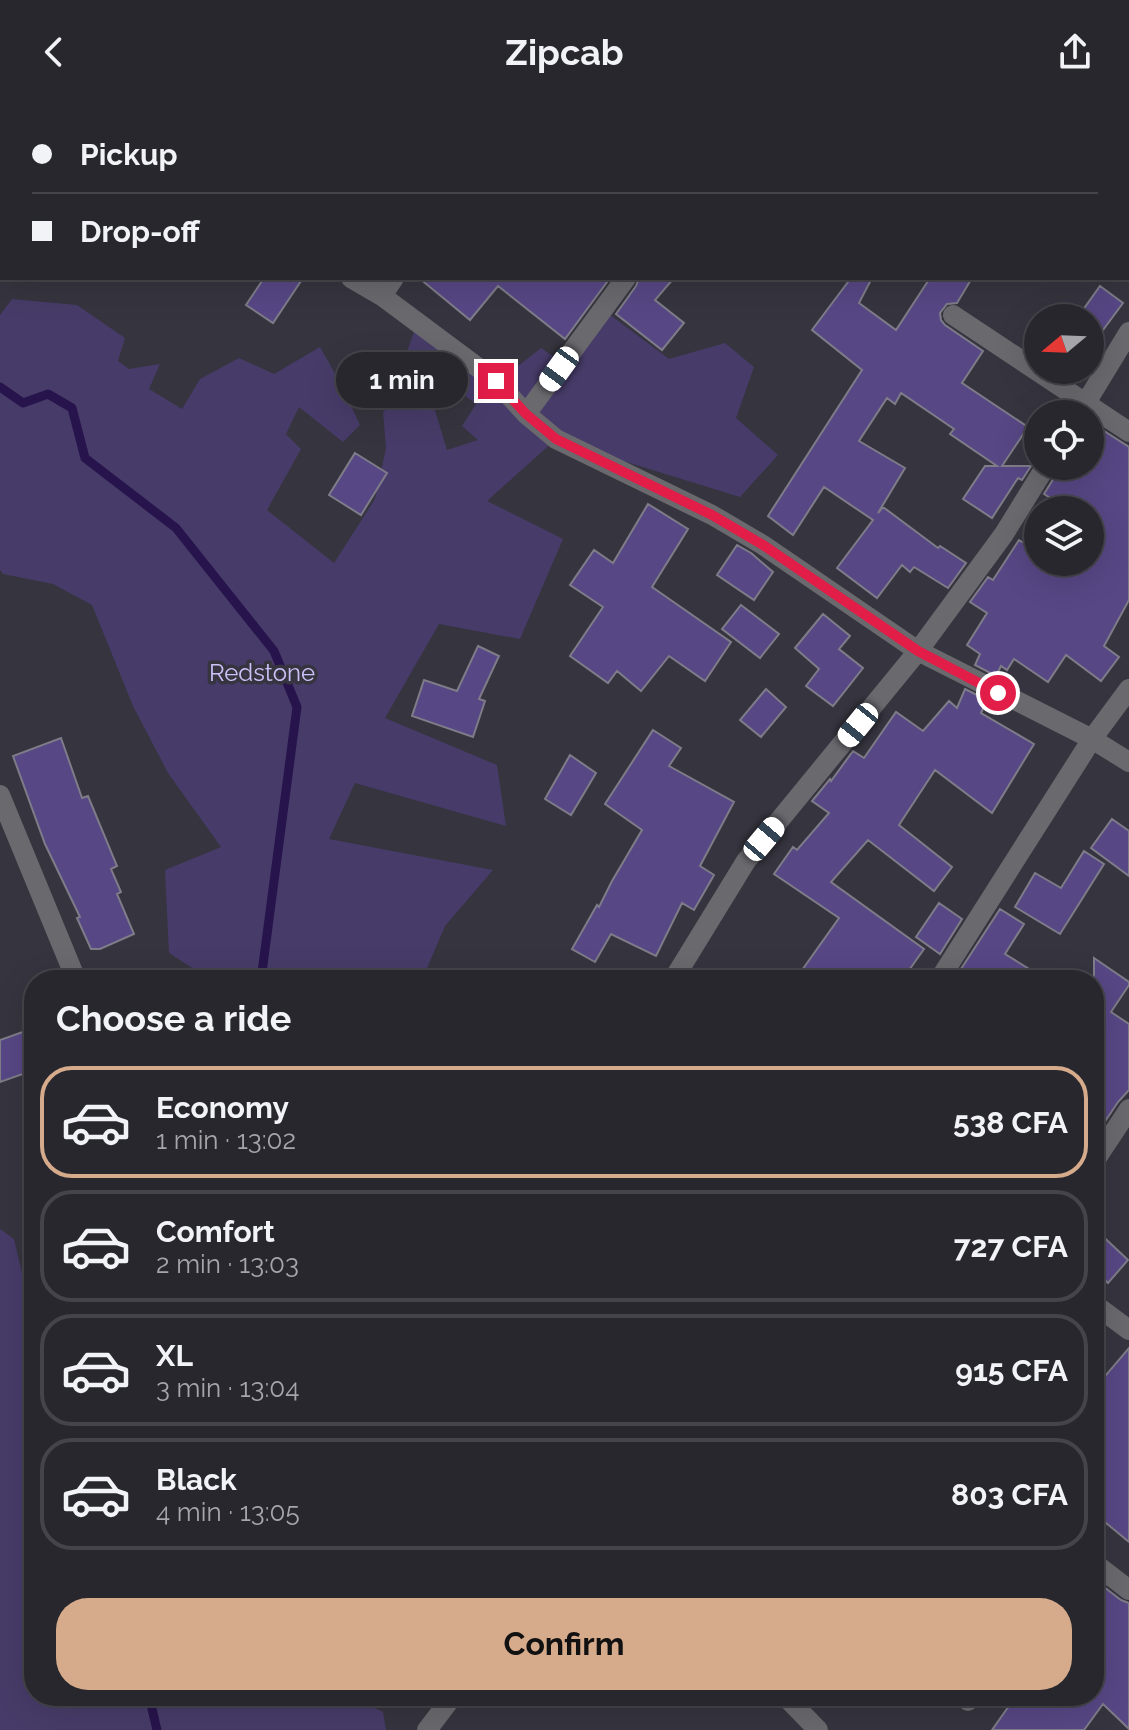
<!DOCTYPE html>
<meta charset="utf-8">
<style>
:root{--surface:#28272e;--page:#34333a;--text:#f1f3f6;--muted:#a5a5aa;--line:#44444a;--accent:#d6ab8b}
body{margin:0;font-family:Raleway,sans-serif;background:var(--page);color:var(--text);height:100vh;display:flex;flex-direction:column;font-size:30px;white-space:nowrap}
*{box-sizing:border-box;margin:0}
p{font-size:26px;color:var(--muted)}
.icon{flex:none;width:44px;height:44px;fill:none;stroke:currentColor;stroke-width:2;stroke-linecap:round;stroke-linejoin:round}
.map{position:relative;flex:1;overflow:hidden}
.panel{position:absolute;left:24px;top:866px;width:1080px;height:736px;display:flex;flex-direction:column;background:var(--surface);border-radius:32px;box-shadow:0 8px 32px #0002,0 0 0 2px var(--line)}
.panel>*{flex:none}
.banner{position:absolute;left:0px;top:0px;width:1130px;height:176px;box-shadow:0 8px 32px #0002,0 0 0 2px var(--line);display:grid;align-content:center;height:176px;padding:0 32px;background:var(--surface)}
.needle{width:52px;rotate:251deg}
.controls{position:absolute;left:1024px;top:200px;display:grid;gap:16px}
.controls a{display:grid;place-items:center;width:80px;height:80px;border-radius:50%;background:var(--surface);box-shadow:0 8px 32px #0002,0 0 0 2px var(--line);font-size:40px}
.end{position:absolute;width:36px;height:36px;margin:-18px;border:10px solid #e11d48;background:#fff;box-shadow:0 0 0 4px #fff}
.from{border-radius:50%}
.bubble{position:absolute;height:56px;border-radius:28px;background:var(--surface);box-shadow:0 8px 32px #0002,0 0 0 2px var(--line);font-size:26px;font-weight:700;line-height:56px;text-align:center}
.car{position:absolute;width:24px;height:48px;margin:-24px -12px;border-radius:10px;box-shadow:0 0 6px 2px #0007;background:linear-gradient(#fff 24%,#345 0 40%,#fff 0 76%,#345 0 86%,#fff 0)}
.banner b{display:flex;align-items:center;gap:28px;height:76px;font-size:30px}
.banner b+b{border-top:2px solid var(--line)}
.banner i{width:20px;height:20px;background:var(--text)}
ul{padding:0;list-style:none}
li{display:flex;align-items:center;gap:24px;height:112px;margin:0 16px 12px;padding:0 16px;border:4px solid var(--line);border-radius:32px}
li div{flex:1}
li b{display:block;font-size:30px}
li em{font-style:normal;font-weight:700}
li.active{border-color:var(--accent)}
li>.icon{width:72px;height:72px;stroke-width:1.5}
h2{padding:0 32px;font-size:36px;line-height:96px}
.primary-button{display:flex;gap:16px;margin-top:auto;padding:16px 32px}
.primary-button a{flex:1;height:92px;border-radius:32px;background:var(--accent);color:#111;font-size:32px;font-weight:700;line-height:92px;text-align:center}
header{display:flex;justify-content:space-between;align-items:center;height:104px;padding:0 32px;background:var(--surface);font-size:36px;font-weight:700}
.map>svg:first-child{display:block}
.green{fill:#473c69}
.lines{fill:none;stroke-linecap:round;stroke-linejoin:round}
.stream{stroke:#27144c;stroke-width:9}
.building{fill:#574785;stroke:#7e7c88;stroke-width:2}
.minor{stroke:#69696e;stroke-width:20}
.route{stroke:#e11d48;stroke-width:10}
.labels{text-anchor:middle;dominant-baseline:central;stroke-width:7;stroke-linejoin:round;paint-order:stroke}
.park-label{font-size:24px;fill:#ccc1f8;stroke:#36343e}
</style>
<header><svg class="icon" aria-label="back" viewBox="0 0 24 24"><path d="M15 5l-7 7 7 7"/></svg>Zipcab<svg class="icon" aria-label="share" viewBox="0 0 24 24"><path d="M12 15V3M7 8l5-5 5 5M5 13v7h14v-7"/></svg></header>
<div class="map">
<svg width="1129" height="1626" viewBox="0 0 1129 1626">
<rect width="100%" height="100%" fill="#36343e"/>
<path class="green" d="M12,195L77,201L125,234L118,257L129,265L160,260L149,285L182,305L200,275L239,254L274,270L320,243L341,280L360,321L343,338L299,303L286,330L301,345L267,406L334,459L375,395L386,344L383,308L409,287L434,303L447,346L478,336L462,322L476,300L407,248L416,222L494,281L541,244L560,257L609,210L669,255L725,239L754,263L736,314L778,351L740,393L555,336L487,397L563,435L520,535L439,520L385,614L497,661L506,722L355,679L329,735L493,766L445,822L422,876H211L169,849L165,766L221,743L168,669L133,602L92,501L53,480L3,470L0,466V211Z
M0,1125L14,1135L27,1190L34,1187V1592H351L383,1608L386,1626H0Z"/>
<g class="lines">
<path class="stream" d="M0,283L23,299L48,290L72,304L85,354L176,424L274,547L297,603L261,876
M149,1592L157,1626"/>
</g>
<path class="building" d="M264,174H303L273,219L246,201Z
M419,174H610L565,235L498,182L470,216Z
M639,174H674L655,196L684,219L662,246L616,210L636,182Z
M851,174H872L859,199L896,226L930,174H972L957,199L947,200L940,209L941,216L945,221L983,247L962,279L1028,323L1002,362H1031L1022,376L1018,374L992,414L963,395L985,362H997L950,330L954,325L901,289L895,300L887,294L859,337L905,364L878,409L883,403L938,444L940,442L966,459L948,484L914,463L910,468L902,461L877,494L837,464L873,416L824,383L793,431L768,412L862,266L812,226Z
M1100,182L1123,199L1100,230L1090,222V214L1078,213Z
M1090,318L1129,343V496L1104,542L1119,553L1101,577L1066,551L1048,578L1014,555L1007,566L1001,562L996,572L975,561L980,550L967,541L987,509L970,498L988,473L993,476L1019,436L1038,448V458H1090V406H1069L1044,390L1057,369L1059,362H1090Z
M355,349L387,369L361,411L329,391Z
M648,400L688,425L652,483L731,538L705,577L669,552L641,587L617,567L608,579L570,552L603,503L570,481L594,446L613,459Z
M737,441L751,449L773,468L754,496L717,471Z
M741,501L779,530L760,554L722,525Z
M823,510L850,532L839,545L863,564L833,602L806,582L819,565L795,544Z
M478,542L499,552L479,595L485,597L473,633L412,612L424,576L457,587Z
M766,585L786,603L761,633L740,616Z
M965,585L987,596L981,609L1034,640L992,709L935,666L899,721L952,763L934,787L868,736L831,778L924,845L902,876H795L839,814L774,770L793,743L797,746L829,709L812,697L830,675L831,677L853,647L864,654L896,608L923,627L949,597L957,604Z
M653,626L681,644L669,662L734,698L700,762L714,771L694,806L682,799L656,852L611,830L595,858L572,845L597,801L599,803L612,777L642,726L605,700Z
M61,634L82,694L88,692L117,762L111,765L121,788L117,790L134,830L100,845H91L77,814L80,813L45,740L13,652Z
M570,651L596,669L571,711L545,695Z
M1112,715L1129,727V772L1091,744Z
M1084,747L1104,760L1060,830L1015,803L1035,769L1061,784Z
M939,799L962,815L940,850L916,833Z
M1000,805L1024,820L1005,850L1047,876H977L961,865Z
M1094,854L1129,878V881L1111,908L1129,920V986L1118,998L1094,1034Z
M34,924V966L0,978V936Z
M1094,1124L1128,1156L1108,1179L1094,1166Z
M1129,1244V1438L1094,1409V1285Z
M1104,1483L1121,1496L1129,1499V1625L1103,1600L1084,1626H992L1016,1592H1094V1497Z"/>
<g class="lines">
<path class="minor" d="M79,0L82,2
M983,0L988,2
M248,2L249,0
M505,2L506,0
M750,2L751,0
M0,5L2,2
M1128,41H1129
M351,174L382,192L496,277L526,310L556,335L712,411L763,441L918,547L1092,635L1129,658
M382,192L394,174
M953,211L1129,328
M526,310L626,174
M1079,310L1129,228
M0,691L73,868
M673,876L746,757L918,547L1004,430L1046,362
M939,876L1092,635L1129,585
M1094,1058L1129,1005
M1094,1200L1129,1226
M1094,1459L1129,1486
M785,1592L818,1626
M968,1597L973,1592
M427,1626L453,1592"/>
</g>
<g class="lines">
<path class="route" d="M496,277L526,310L556,335L712,411L763,441L918,547L998,589"/>
</g>
<g class="labels">
<g class="park-label">
<text x="262" y="568">Redstone</text>
</g>
</g>
</svg>
<div class="controls">
<a><svg class="needle" viewBox="-14 -14 28 28"><path d="M0-13l5 13h-10z" fill="#e53935"/><path d="M0 13l5-13h-10z" fill="#a5a5aa"/></svg></a>
<a><svg class="icon" aria-label="locate" viewBox="0 0 24 24"><circle cx="12" cy="12" r="6"/><path d="M12 2v4M12 18v4M2 12h4M18 12h4"/></svg></a>
<a><svg class="icon" aria-label="layers" viewBox="0 0 24 24"><path d="M12 4l9 5-9 5-9-5zM3 14l9 5 9-5"/></svg></a>
</div>
<i class="end from" style="left:998px;top:589px"></i>
<i class="end" style="left:496px;top:277px"></i>
<div class="bubble" style="left:336px;top:248px;width:132px">1 min</div>
<i class="car" style="left:559px;top:265px;rotate:216deg"></i>
<i class="car" style="left:858px;top:621px;rotate:219deg"></i>
<i class="car" style="left:764px;top:735px;rotate:40deg"></i>
<div class="banner">
<b><i class="from"></i>Pickup</b>
<b><i></i>Drop-off</b>
</div>
<section class="panel">
<h2>Choose a ride</h2>
<ul>
<li class="active"><svg class="icon" aria-label="car" viewBox="0 0 24 24"><path d="M5 17H2v-5l4-1 3-4h7l3 4 3 1v5h-3M9 17h6M6 11h13"/><circle cx="7" cy="17" r="2"/><circle cx="17" cy="17" r="2"/></svg><div><b>Economy</b><p>1 min · 13:02</p></div><em>538 CFA</em></li>
<li><svg class="icon" aria-label="car" viewBox="0 0 24 24"><path d="M5 17H2v-5l4-1 3-4h7l3 4 3 1v5h-3M9 17h6M6 11h13"/><circle cx="7" cy="17" r="2"/><circle cx="17" cy="17" r="2"/></svg><div><b>Comfort</b><p>2 min · 13:03</p></div><em>727 CFA</em></li>
<li><svg class="icon" aria-label="car" viewBox="0 0 24 24"><path d="M5 17H2v-5l4-1 3-4h7l3 4 3 1v5h-3M9 17h6M6 11h13"/><circle cx="7" cy="17" r="2"/><circle cx="17" cy="17" r="2"/></svg><div><b>XL</b><p>3 min · 13:04</p></div><em>915 CFA</em></li>
<li><svg class="icon" aria-label="car" viewBox="0 0 24 24"><path d="M5 17H2v-5l4-1 3-4h7l3 4 3 1v5h-3M9 17h6M6 11h13"/><circle cx="7" cy="17" r="2"/><circle cx="17" cy="17" r="2"/></svg><div><b>Black</b><p>4 min · 13:05</p></div><em>803 CFA</em></li>
</ul>
<div class="primary-button"><a>Confirm</a></div>
</section>
</div>
